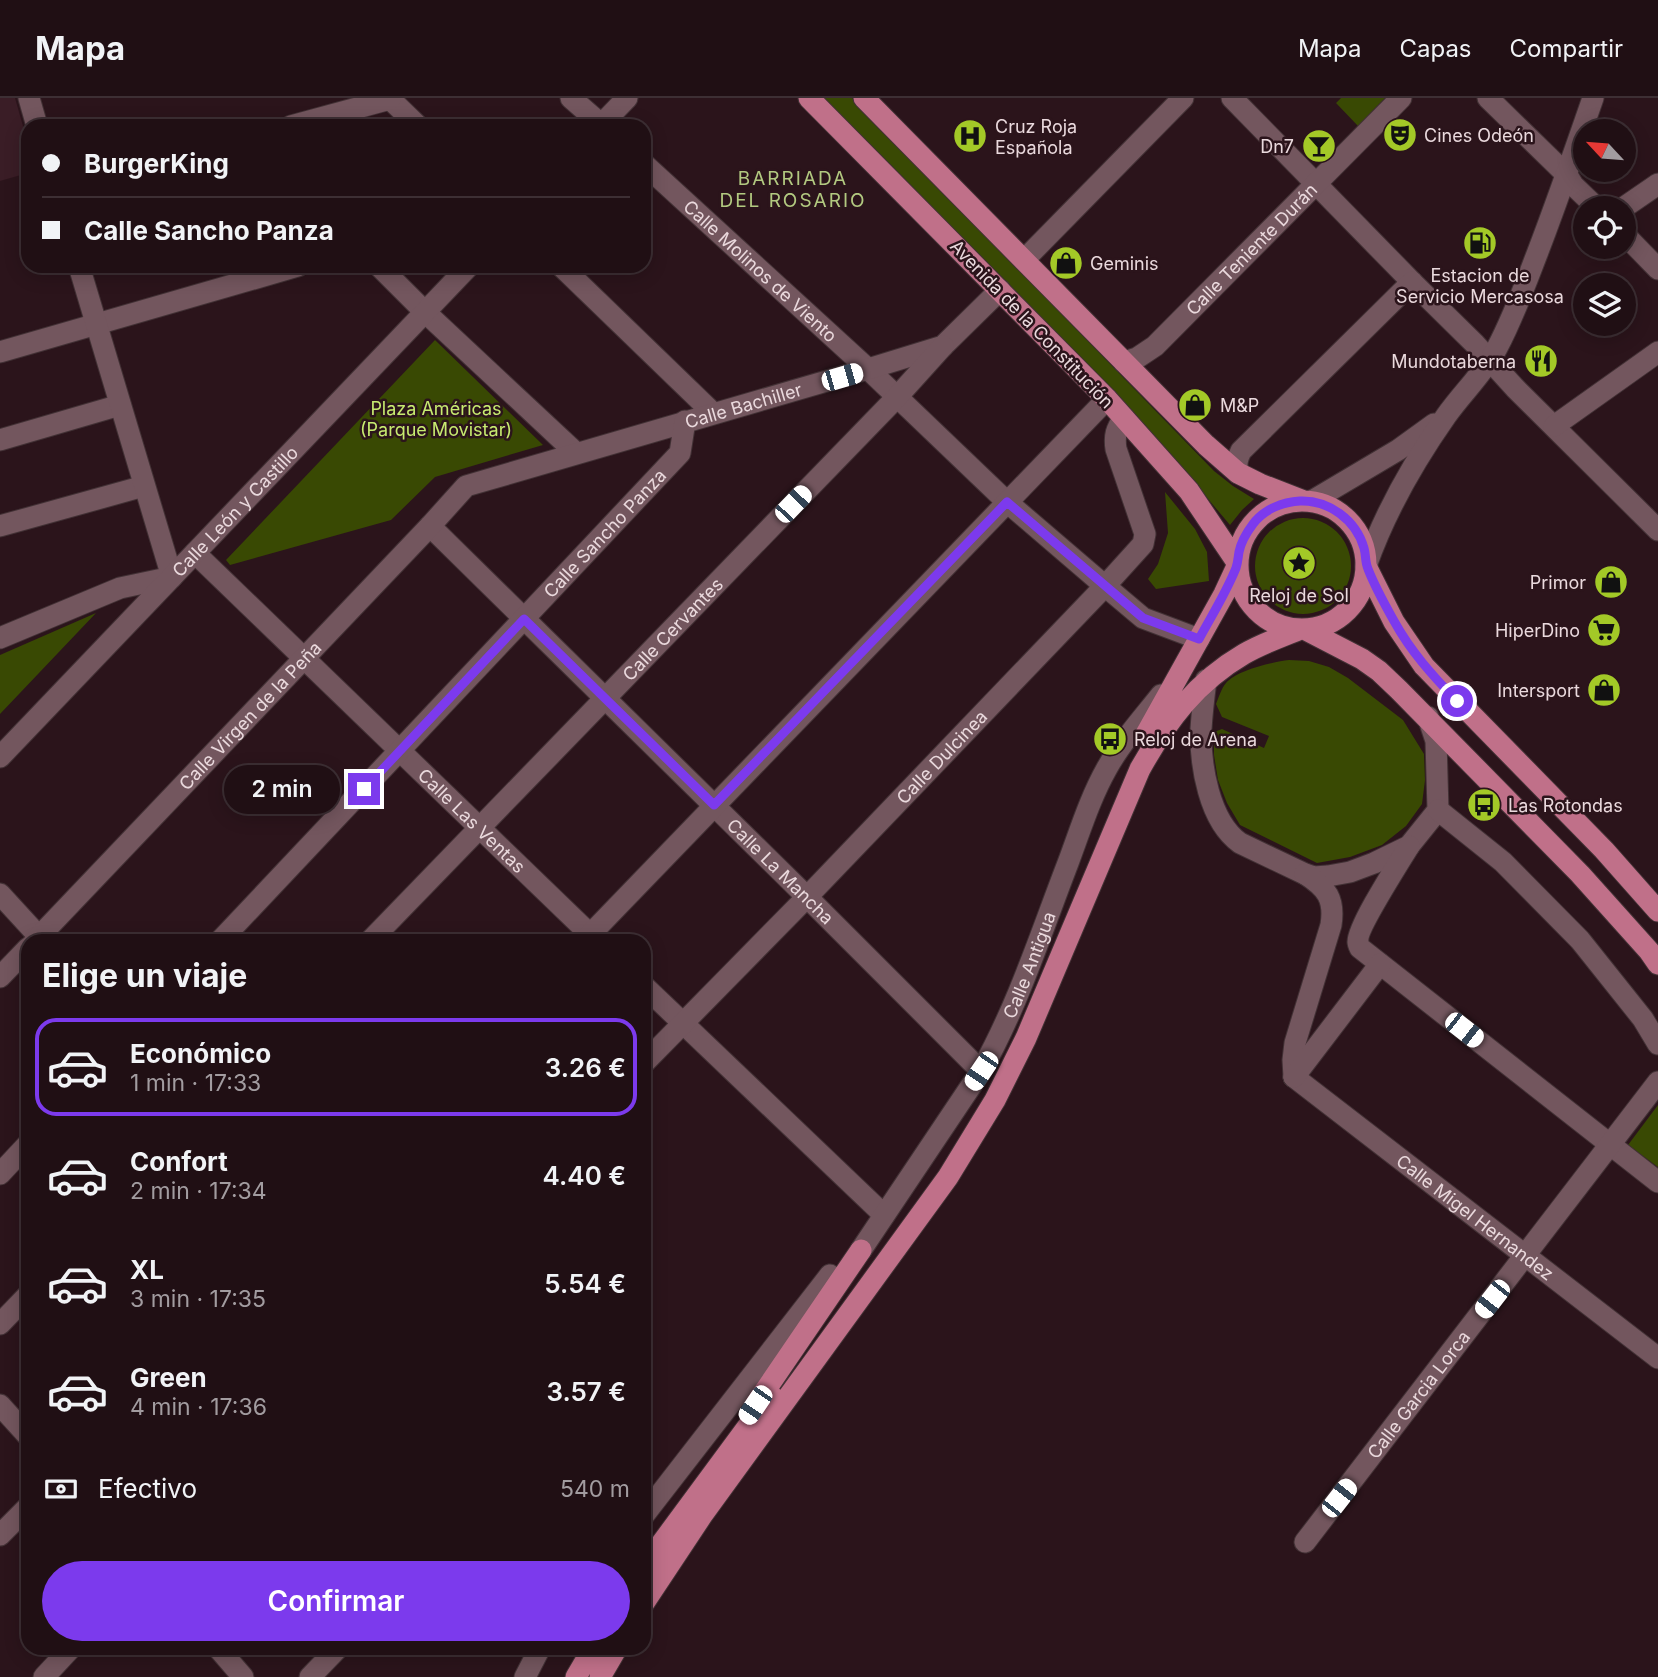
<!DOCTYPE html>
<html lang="es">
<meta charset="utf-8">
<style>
:root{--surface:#200f14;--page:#2d1d22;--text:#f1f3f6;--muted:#a29ca0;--line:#3d2f34;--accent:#7c3aed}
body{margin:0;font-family:Inter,sans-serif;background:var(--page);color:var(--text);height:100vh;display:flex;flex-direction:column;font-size:26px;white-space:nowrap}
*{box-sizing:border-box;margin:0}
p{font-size:23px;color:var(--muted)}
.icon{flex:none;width:38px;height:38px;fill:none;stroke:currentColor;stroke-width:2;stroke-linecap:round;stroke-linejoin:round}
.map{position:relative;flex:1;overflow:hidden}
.drawer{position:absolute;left:21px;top:836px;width:630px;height:721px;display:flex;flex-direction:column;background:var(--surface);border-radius:21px;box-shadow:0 4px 18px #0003,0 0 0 2px var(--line)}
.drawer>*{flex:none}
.top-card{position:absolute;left:21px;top:21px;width:630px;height:154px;border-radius:21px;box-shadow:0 4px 18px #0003,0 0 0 2px var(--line);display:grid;align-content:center;height:154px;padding:0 21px;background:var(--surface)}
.needle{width:46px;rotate:296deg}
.buttons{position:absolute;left:1573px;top:21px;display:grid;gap:14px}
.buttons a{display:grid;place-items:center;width:63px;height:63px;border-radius:50%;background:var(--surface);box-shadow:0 4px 18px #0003,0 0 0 2px var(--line);font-size:35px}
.end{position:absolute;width:32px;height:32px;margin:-16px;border:9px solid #7c3aed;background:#fff;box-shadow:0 0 0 4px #fff}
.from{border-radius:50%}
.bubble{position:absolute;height:49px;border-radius:24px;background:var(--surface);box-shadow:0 4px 18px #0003,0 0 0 2px var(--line);font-size:23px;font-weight:600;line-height:49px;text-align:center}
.car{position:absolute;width:21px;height:42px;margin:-21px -10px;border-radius:9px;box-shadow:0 0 5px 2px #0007;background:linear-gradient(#fff 24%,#345 0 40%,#fff 0 76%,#345 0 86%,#fff 0)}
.top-card b{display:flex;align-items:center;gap:24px;height:66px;font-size:26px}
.top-card b+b{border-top:2px solid var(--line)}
.top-card i{width:18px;height:18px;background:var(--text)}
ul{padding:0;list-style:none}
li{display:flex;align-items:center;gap:21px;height:98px;margin:0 14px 10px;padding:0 7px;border:4px solid transparent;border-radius:21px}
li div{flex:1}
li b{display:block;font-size:26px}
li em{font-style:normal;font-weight:600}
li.on{border-color:var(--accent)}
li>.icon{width:63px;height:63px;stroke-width:1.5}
h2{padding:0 21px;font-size:32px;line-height:84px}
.pay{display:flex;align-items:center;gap:18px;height:77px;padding:0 21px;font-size:26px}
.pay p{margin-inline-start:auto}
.primary-button{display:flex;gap:14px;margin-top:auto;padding:14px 21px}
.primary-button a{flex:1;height:80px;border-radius:42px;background:var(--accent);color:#fff;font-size:28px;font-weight:600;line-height:80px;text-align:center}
header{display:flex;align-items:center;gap:42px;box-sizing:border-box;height:98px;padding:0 35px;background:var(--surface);border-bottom:2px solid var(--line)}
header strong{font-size:33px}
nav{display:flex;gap:38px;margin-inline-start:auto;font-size:24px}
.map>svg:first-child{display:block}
.built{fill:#3a1d26}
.green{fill:#394903}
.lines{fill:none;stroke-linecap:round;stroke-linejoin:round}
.minor-casing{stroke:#423135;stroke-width:23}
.major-casing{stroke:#423135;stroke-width:23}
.minor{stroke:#73565e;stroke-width:21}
.major{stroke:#c07089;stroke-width:21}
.route{stroke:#7c3aed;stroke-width:9}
.labels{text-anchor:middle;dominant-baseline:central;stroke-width:5;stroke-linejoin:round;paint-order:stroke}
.poi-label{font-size:18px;fill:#ead9dd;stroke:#2b141b;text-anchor:start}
.street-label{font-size:18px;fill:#ead9dd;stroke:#2b141b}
.park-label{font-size:18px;fill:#c7eb70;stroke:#2b141b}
.neighbourhood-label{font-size:19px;letter-spacing:2px;fill:#b2c980;stroke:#2b141b}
</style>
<header>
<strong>Mapa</strong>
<nav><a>Mapa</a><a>Capas</a><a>Compartir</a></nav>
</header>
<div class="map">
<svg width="1658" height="1579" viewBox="0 0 1658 1579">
<rect width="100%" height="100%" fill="#2b141b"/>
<path class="built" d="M0,0H15L28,46V75L0,83Z"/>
<path class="green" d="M824,0H852L1214,373L1233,388L1254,401L1242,412L1230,427L1198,389Z
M1341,0H1385L1358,28L1336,5Z
M435,242L543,347L435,379L391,422L230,467L226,462Z
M1165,394L1195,431L1207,454L1209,483L1156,491L1148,481L1158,466L1168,435Z
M1255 468a48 48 0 1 1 96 0a48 48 0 1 1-96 0Z
M96,515L0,616V557Z
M1289,562L1309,563L1329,569L1348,580L1403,622L1424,656L1425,682L1422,706L1406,728L1382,747L1350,759L1317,765L1240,727L1227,705L1218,682L1214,657V634L1222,631L1264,650L1269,638L1222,619L1216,606C1219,599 1221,591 1226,585C1237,572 1272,564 1289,562Z
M1658,1007V1069L1628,1047Z"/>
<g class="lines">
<g class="minor-casing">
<g id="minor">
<path d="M29,0L37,28"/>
<path d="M389,0L418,28"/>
<path d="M571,0L603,28"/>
<path d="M1232,0L1412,184L1475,246L1515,290L1658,432"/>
<path d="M1488,0L1567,77L1573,87L1597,110"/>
<path d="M291,28L390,1"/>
<path d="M600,28L627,0"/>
<path id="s1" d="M644,66L868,271L1007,404L1105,488L1143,520L1199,541"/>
<path d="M1623,110L1658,86"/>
<path d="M1624,136L1658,171"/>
<path d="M1024,162L1183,0"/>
<path d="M379,168L425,214L576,355"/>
<path d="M561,168L713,315"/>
<path d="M0,254L298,168"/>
<path id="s2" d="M1124,264L1137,260L1155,248L1401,0"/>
<path d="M1554,328L1658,254"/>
<path d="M0,342L120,307"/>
<path d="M1238,375C1236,366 1237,361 1241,353L1412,184"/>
<path d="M1312,403L1398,352L1434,326"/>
<path d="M0,428L144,388"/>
<path id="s3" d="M430,428L807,799L981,973"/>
<path id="s4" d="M195,455L598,844"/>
<path d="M1366,468C1385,414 1413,365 1446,318C1463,294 1484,275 1497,250C1513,220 1525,187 1537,156C1557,104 1575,52 1593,0"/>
<path d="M0,540L120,490L172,479L79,168"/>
<path d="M1206,582C1204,598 1202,615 1201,631C1200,667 1209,723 1240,745L1305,776L1314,779L1328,778L1350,774L1374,765L1409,748L1438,712L1436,643L1428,619"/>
<path id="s5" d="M0,659L469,168"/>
<path d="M1438,712L1503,764L1580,842L1643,921L1658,946"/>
<path d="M1409,748C1400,763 1356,831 1358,844C1358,846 1359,848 1360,850L1658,1084"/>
<path d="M0,796L44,844"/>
<path id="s6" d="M34,844L430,428L466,388L868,271L943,248L1000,192"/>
<path id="s7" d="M219,844L680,355L685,323"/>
<path id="s8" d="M369,844L897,299L943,248"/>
<path d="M583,844L1107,301"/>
<path d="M0,879L28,850"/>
<path d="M644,888L884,1117"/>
<path id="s9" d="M644,965L807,799L1105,488L1143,446L1145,436L1116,351C1114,338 1116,331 1124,320"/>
<path id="s10" d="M1294,979L1658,1260"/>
<path d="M1294,979L1293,962L1295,945L1331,827C1335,801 1327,790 1305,776"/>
<path d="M1294,979L1380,866"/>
<path d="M0,1076L28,1046"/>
<path id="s11" d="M861,1152L981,973C1018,907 1041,835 1068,765C1080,733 1090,700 1107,670C1122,643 1142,621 1161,597"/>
<path d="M0,1226L28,1197"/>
<path d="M0,1307L28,1338"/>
<path d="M644,1417L830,1177"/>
<path d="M0,1437L28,1409"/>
<path id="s12" d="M1305,1444L1658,984"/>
<path d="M218,1550L243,1579"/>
<path d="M44,1579L71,1550"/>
<path d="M310,1579L338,1550"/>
<path d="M525,1579L540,1550"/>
</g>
</g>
<g class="major-casing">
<path id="major" d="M809,0L1107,301L1189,393L1238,466
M864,0L1206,347L1238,375L1260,386L1304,403
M1238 467a64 64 0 1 1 128 0a64 64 0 1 1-128 0Z
M1366,468L1394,524L1424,568L1604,752L1658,813
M1306,532L1362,561L1379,573L1399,592L1580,776L1649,853L1658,866
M1146,636L1224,496L1238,466
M756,1306L861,1152
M644,1469L771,1297
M644,1505L703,1416L948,1079L995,1002L1026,940L1140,671C1167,623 1196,584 1244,556C1261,546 1281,539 1298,532
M576,1579L593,1550
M600,1579L617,1550"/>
</g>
<use href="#minor" class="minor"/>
<use href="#major" class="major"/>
</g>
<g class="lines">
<path class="route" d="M364,691L524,521L714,707L1007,404L1143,520L1199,541C1212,517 1226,495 1236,470C1238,464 1238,460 1239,454C1241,444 1247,434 1253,426C1264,411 1283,404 1300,403C1329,402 1356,422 1364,450C1366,457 1365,464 1368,471C1375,489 1385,507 1394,523C1411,554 1433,578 1457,603"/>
</g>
<defs>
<g id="theatre-disc" transform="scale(1.75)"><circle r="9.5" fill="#a3c927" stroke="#2b141b"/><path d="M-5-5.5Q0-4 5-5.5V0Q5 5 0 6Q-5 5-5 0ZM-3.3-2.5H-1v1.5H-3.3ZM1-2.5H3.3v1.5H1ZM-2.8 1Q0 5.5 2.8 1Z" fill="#111"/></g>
<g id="hospital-disc" transform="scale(1.75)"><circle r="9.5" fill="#a3c927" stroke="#2b141b"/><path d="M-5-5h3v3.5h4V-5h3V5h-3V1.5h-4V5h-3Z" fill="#111"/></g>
<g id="bar-disc" transform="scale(1.75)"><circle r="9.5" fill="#a3c927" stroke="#2b141b"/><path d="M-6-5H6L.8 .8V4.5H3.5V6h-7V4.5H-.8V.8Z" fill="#111"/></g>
<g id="fuel-disc" transform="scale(1.75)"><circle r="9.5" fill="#a3c927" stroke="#2b141b"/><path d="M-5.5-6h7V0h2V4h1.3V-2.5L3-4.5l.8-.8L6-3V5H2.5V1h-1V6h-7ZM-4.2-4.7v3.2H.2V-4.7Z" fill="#111"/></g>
<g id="shop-disc" transform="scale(1.75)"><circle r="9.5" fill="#a3c927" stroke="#2b141b"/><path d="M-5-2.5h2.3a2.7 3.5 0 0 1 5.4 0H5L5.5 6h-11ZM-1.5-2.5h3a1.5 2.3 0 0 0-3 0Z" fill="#111"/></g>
<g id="restaurant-disc" transform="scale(1.75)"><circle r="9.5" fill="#a3c927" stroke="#2b141b"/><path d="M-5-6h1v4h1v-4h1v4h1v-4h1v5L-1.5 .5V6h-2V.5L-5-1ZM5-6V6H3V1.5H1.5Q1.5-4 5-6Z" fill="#111"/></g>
<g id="sight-disc" transform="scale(1.75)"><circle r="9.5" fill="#a3c927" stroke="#2b141b"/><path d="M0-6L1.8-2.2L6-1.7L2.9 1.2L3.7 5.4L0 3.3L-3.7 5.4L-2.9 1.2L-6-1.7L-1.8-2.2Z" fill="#111"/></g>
<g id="supermarket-disc" transform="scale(1.75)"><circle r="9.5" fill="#a3c927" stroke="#2b141b"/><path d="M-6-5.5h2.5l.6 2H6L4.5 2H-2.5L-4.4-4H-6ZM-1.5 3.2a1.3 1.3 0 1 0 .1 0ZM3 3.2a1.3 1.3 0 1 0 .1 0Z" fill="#111"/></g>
<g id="bus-disc" transform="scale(1.75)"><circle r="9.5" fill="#a3c927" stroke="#2b141b"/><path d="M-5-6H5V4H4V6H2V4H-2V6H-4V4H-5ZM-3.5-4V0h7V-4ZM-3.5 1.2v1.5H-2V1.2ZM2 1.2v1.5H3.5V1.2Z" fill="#111"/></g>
</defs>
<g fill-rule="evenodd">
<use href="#theatre-disc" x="1400" y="37"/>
<use href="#hospital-disc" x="970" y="38"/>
<use href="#bar-disc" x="1319" y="48"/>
<use href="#fuel-disc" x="1480" y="145"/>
<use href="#shop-disc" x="1066" y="165"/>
<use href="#restaurant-disc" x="1541" y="263"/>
<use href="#shop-disc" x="1195" y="307"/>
<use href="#sight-disc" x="1299" y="465"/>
<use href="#shop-disc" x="1611" y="484"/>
<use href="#supermarket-disc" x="1604" y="532"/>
<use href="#shop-disc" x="1604" y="592"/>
<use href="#bus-disc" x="1110" y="641"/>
<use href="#bus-disc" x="1484" y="707"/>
</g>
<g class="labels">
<g class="poi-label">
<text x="995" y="28">Cruz Roja<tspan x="995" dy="21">Española</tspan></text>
<text x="1424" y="37">Cines Odeón</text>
<text x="1294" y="48" text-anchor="end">Dn7</text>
<text x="1090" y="165">Geminis</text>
<text x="1480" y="177" text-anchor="middle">Estacion de<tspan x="1480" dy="21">Servicio Mercasosa</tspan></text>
<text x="1516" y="263" text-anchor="end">Mundotaberna</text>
<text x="1220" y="307">M&amp;P</text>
<text x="1586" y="484" text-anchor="end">Primor</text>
<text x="1299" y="497" text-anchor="middle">Reloj de Sol</text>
<text x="1580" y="532" text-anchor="end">HiperDino</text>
<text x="1580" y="592" text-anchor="end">Intersport</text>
<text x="1134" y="641">Reloj de Arena</text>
<text x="1508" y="707">Las Rotondas</text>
</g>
<g class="street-label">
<text stroke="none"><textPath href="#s2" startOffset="172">Calle Teniente Durán</textPath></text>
<text stroke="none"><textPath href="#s1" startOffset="158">Calle Molinos de Viento</textPath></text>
<text transform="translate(1032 226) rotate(46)">Avenida de la Constitución</text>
<text stroke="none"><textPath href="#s6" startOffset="917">Calle Bachiller</textPath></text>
<text stroke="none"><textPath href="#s5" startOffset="340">Calle León y Castillo</textPath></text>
<text stroke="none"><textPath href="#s7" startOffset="562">Calle Sancho Panza</textPath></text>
<text stroke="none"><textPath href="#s8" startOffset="436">Calle Cervantes</textPath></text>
<text stroke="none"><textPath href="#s6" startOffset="313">Calle Virgen de la Peña</textPath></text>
<text stroke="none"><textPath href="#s9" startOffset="427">Calle Dulcinea</textPath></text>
<text stroke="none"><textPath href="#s4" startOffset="385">Calle Las Ventas</textPath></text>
<text stroke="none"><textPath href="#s3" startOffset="492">Calle La Mancha</textPath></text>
<text stroke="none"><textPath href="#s11" startOffset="332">Calle Antigua</textPath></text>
<text stroke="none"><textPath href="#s10" startOffset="229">Calle Migel Hernandez</textPath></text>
<text stroke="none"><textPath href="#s12" startOffset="186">Calle Garcia Lorca</textPath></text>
</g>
<g class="park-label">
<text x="436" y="310">Plaza Américas<tspan x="436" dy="21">(Parque Movistar)</tspan></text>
</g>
<g class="neighbourhood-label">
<text x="793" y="80">BARRIADA<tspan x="793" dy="22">DEL ROSARIO</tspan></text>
</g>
</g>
</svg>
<div class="buttons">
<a><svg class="needle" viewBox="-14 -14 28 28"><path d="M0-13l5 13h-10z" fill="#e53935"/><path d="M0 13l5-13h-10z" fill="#a29ca0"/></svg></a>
<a><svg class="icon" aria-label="locate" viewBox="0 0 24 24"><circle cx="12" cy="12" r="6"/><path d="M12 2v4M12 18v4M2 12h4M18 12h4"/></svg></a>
<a><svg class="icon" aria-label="layers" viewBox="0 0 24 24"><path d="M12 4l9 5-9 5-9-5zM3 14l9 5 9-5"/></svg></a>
</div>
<i class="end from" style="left:1457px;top:603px"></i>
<i class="end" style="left:364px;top:691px"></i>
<div class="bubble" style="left:224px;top:667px;width:116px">2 min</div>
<i class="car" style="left:842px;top:279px;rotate:74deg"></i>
<i class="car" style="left:793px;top:406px;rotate:44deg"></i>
<i class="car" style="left:1464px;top:932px;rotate:128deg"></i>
<i class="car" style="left:981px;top:973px;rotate:214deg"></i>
<i class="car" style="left:1492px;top:1201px;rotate:218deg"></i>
<i class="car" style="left:755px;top:1307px;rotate:214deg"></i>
<i class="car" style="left:1339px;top:1400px;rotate:38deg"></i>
<div class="top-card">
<b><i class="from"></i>BurgerKing</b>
<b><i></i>Calle Sancho Panza</b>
</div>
<section class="drawer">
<h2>Elige un viaje</h2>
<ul>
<li class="on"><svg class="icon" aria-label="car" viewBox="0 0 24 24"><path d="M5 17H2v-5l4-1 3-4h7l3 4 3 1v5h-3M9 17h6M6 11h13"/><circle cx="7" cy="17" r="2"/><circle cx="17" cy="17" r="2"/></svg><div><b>Económico</b><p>1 min · 17:33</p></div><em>3.26 €</em></li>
<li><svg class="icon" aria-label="car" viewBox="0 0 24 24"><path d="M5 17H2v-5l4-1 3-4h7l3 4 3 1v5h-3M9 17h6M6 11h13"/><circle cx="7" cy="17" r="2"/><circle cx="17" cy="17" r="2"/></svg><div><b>Confort</b><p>2 min · 17:34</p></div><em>4.40 €</em></li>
<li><svg class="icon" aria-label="car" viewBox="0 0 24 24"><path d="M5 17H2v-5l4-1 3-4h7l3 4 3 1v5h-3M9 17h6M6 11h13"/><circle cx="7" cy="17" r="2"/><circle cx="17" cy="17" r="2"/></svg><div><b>XL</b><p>3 min · 17:35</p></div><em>5.54 €</em></li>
<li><svg class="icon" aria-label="car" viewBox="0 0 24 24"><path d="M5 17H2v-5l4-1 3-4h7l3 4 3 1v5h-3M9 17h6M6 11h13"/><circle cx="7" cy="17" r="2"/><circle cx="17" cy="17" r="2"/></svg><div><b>Green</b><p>4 min · 17:36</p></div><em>3.57 €</em></li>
</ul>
<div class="pay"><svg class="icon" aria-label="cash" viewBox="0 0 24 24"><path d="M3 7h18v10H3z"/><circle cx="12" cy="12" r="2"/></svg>Efectivo<p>540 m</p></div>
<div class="primary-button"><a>Confirmar</a></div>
</section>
</div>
